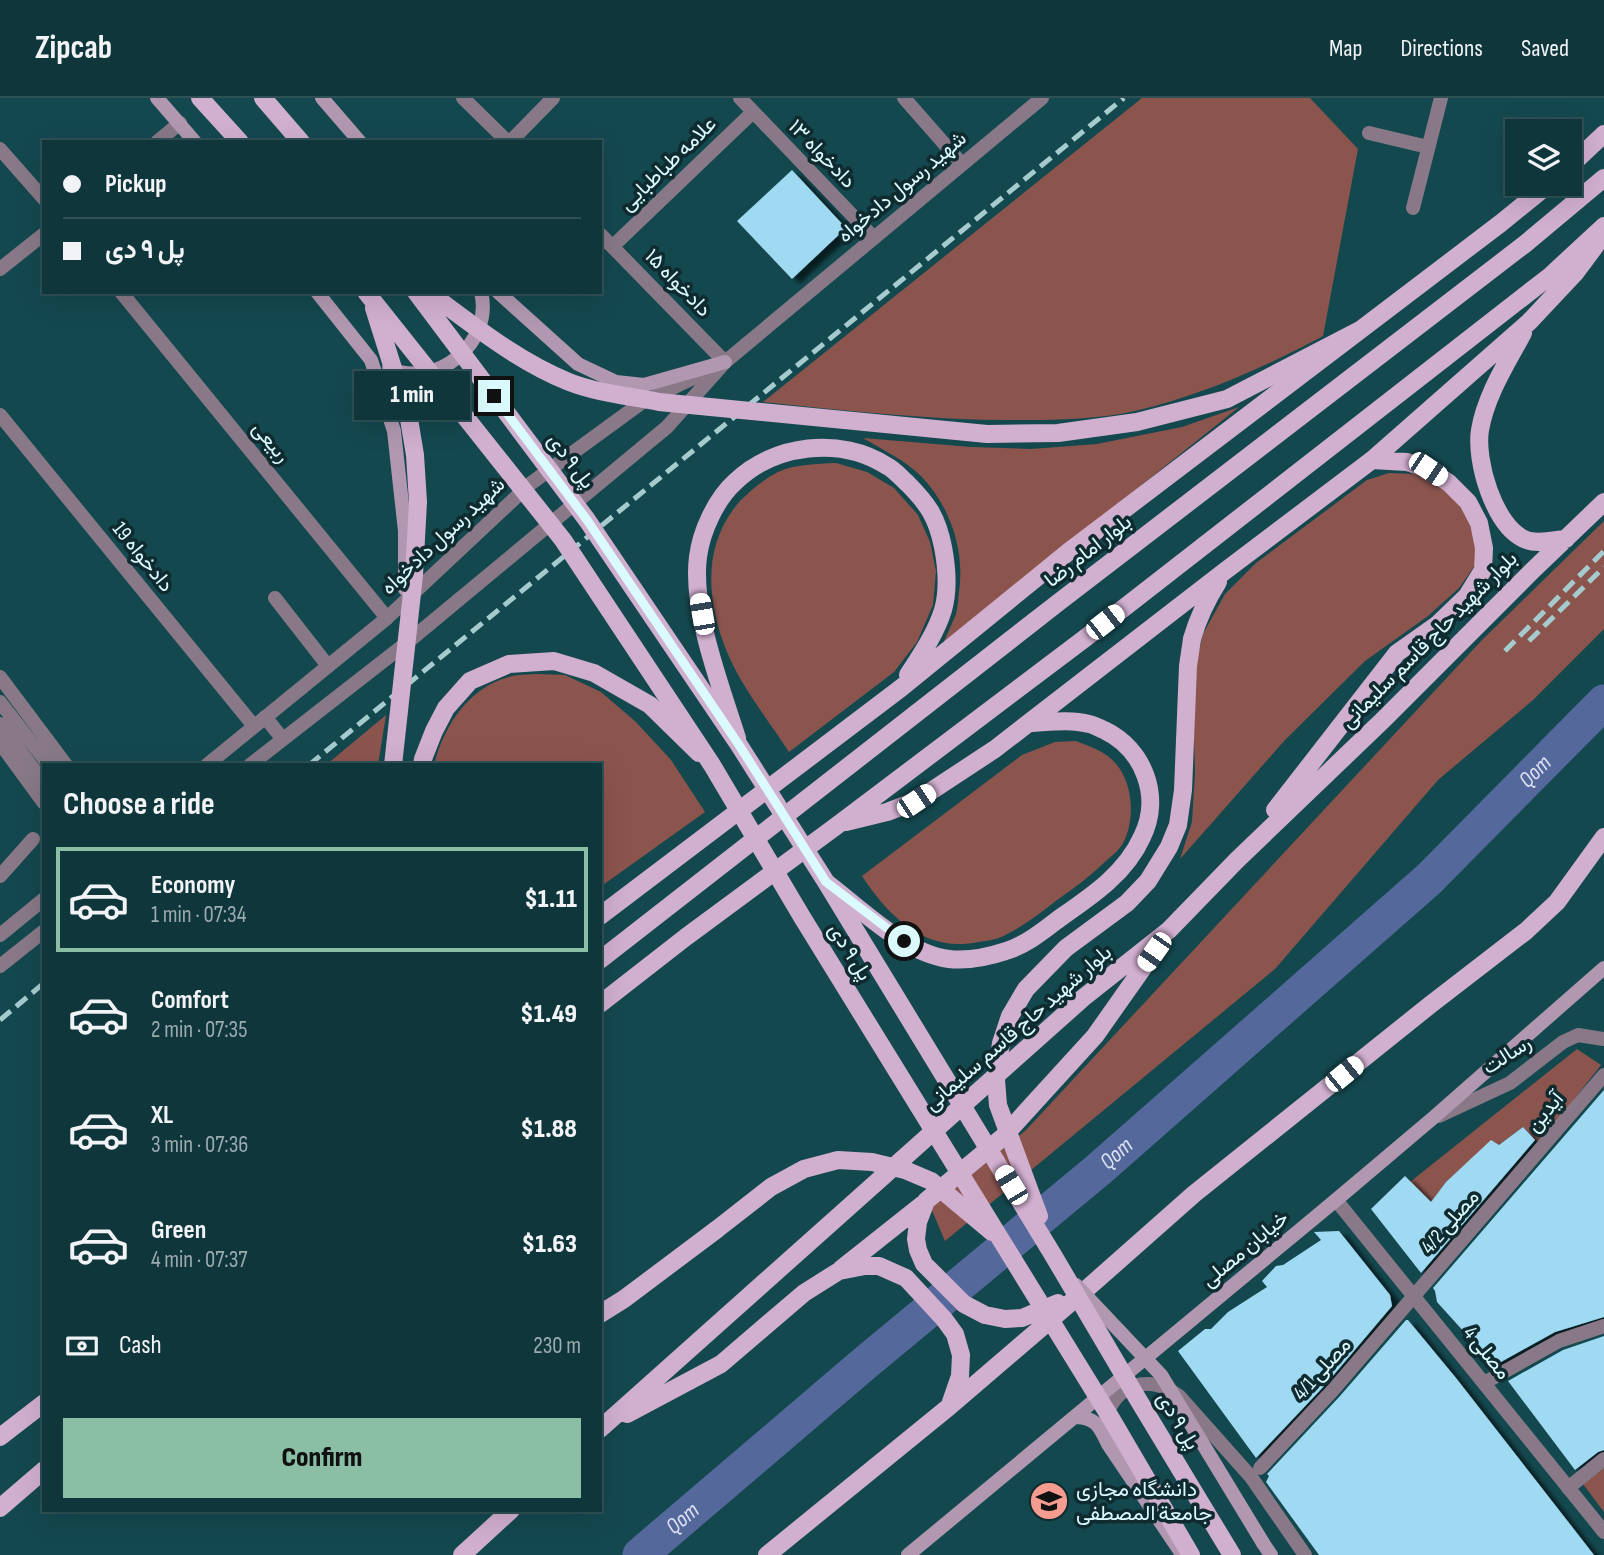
<!DOCTYPE html>
<meta charset="utf-8">
<style>
:root{--surface:#0f363b;--page:#183e42;--text:#f1f3f6;--muted:#9babaf;--line:#2f5055;--accent:#8abfa5}
body{margin:0;font-family:"Sofia Sans Condensed",Vazirmatn,sans-serif;background:var(--page);color:var(--text);height:100vh;display:flex;flex-direction:column;font-size:26px;white-space:nowrap}
*{box-sizing:border-box;margin:0}
p{font-size:23px;color:var(--muted)}
.icon{flex:none;width:38px;height:38px;fill:none;stroke:currentColor;stroke-width:2;stroke-linecap:round;stroke-linejoin:round}
.map{position:relative;flex:1;overflow:hidden}
.drawer{position:absolute;left:42px;top:665px;width:560px;height:749px;display:flex;flex-direction:column;background:var(--surface);border-radius:0px;box-shadow:0 7px 28px #0002,0 0 0 2px var(--line)}
.drawer>*{flex:none}
.top-card{position:absolute;left:42px;top:42px;width:560px;height:154px;border-radius:0px;box-shadow:0 7px 28px #0002,0 0 0 2px var(--line);display:grid;align-content:center;height:154px;padding:0 21px;background:var(--surface)}
.fabs{position:absolute;left:1505px;top:21px;display:grid;gap:14px}
.fabs a{display:grid;place-items:center;width:77px;height:77px;border-radius:0px;background:var(--surface);box-shadow:0 7px 28px #0002,0 0 0 2px var(--line);font-size:35px}
.end{position:absolute;width:32px;height:32px;margin:-16px;border:9px solid #dafafe;background:#111;box-shadow:0 0 0 4px #111}
.from{border-radius:50%}
.bubble{position:absolute;height:49px;border-radius:0px;background:var(--surface);box-shadow:0 7px 28px #0002,0 0 0 2px var(--line);font-size:23px;font-weight:800;line-height:49px;text-align:center}
.car{position:absolute;width:21px;height:42px;margin:-21px -10px;border-radius:9px;box-shadow:0 0 5px 2px #0007;background:linear-gradient(#fff 24%,#345 0 40%,#fff 0 76%,#345 0 86%,#fff 0)}
.top-card b{display:flex;align-items:center;gap:24px;height:66px;font-size:26px}
.top-card b+b{border-top:2px solid var(--line)}
.top-card i{width:18px;height:18px;background:var(--text)}
ul{padding:0;list-style:none}
li{display:flex;align-items:center;gap:21px;height:105px;margin:0 14px 10px;padding:0 7px;border:4px solid transparent;border-radius:0px}
li div{flex:1}
li b{display:block;font-size:26px}
li em{font-style:normal;font-weight:800}
li.selected{border-color:var(--accent)}
li>.icon{width:63px;height:63px;stroke-width:1.5}
h2{padding:0 21px;font-size:32px;line-height:84px}
.pay{display:flex;align-items:center;gap:18px;height:77px;padding:0 21px;font-size:26px}
.pay p{margin-inline-start:auto}
.cta{display:flex;gap:14px;margin-top:auto;padding:14px 21px}
.cta a{flex:1;height:80px;border-radius:0px;background:var(--accent);color:#111;font-size:28px;font-weight:800;line-height:80px;text-align:center}
header{display:flex;align-items:center;gap:42px;box-sizing:border-box;height:98px;padding:0 35px;background:var(--surface);border-bottom:2px solid var(--line)}
header strong{font-size:33px}
nav{display:flex;gap:38px;margin-inline-start:auto;font-size:24px}
.map>svg:first-child{display:block}
.green{fill:#8b554e}
.lines{fill:none;stroke-linecap:round;stroke-linejoin:round}
.river{stroke:#55689c;stroke-width:35}
.building{fill:#a0d9f2;filter:url(#shadow)}
.minor{stroke:#897988;stroke-width:14}
.tertiary{stroke:#897988;stroke-width:14}
.secondary{stroke:#b198b0;stroke-width:14}
.primary{stroke:#d1afcf;stroke-width:18}
.rail{stroke:#a5cbcf;stroke-width:5;stroke-dasharray:14 7;stroke-linecap:butt}
.secondary-bridge{stroke:#b198b0;stroke-width:14}
.primary-bridge{stroke:#d1afcf;stroke-width:18}
.route{stroke:#dafafe;stroke-width:9}
.labels{text-anchor:middle;dominant-baseline:central;stroke-width:7;stroke-linejoin:round;paint-order:stroke}
.street-label{font-size:21px;fill:#dafafe;stroke:#102b2f}
.poi-label{font-size:21px;fill:#dafafe;stroke:#102b2f;text-anchor:start}
.water-label{font-size:23px;font-style:italic;fill:#dce2f2;stroke:#102b2f}
</style>
<header>
<strong>Zipcab</strong>
<nav><a>Map</a><a>Directions</a><a>Saved</a></nav>
</header>
<div class="map">
<svg width="1604" height="1457" viewBox="0 0 1604 1457">
<defs>
<filter id="shadow"><feDropShadow dx="8" dy="4.5" stdDeviation="2" flood-color="#0009"/></filter>
</defs>
<rect width="100%" height="100%" fill="#14484f"/>
<path class="green" d="M1142,0H1310L1358,51L1323,238C1263,270 1202,297 1135,313C1099,321 1061,322 1024,322C937,323 850,313 763,304Z
M1239,309L943,546C947,536 952,526 956,516C958,509 958,501 959,494C965,453 951,410 922,379C905,362 883,352 863,340L971,349L1031,351L1097,346L1182,329Z
M836,365L867,374L894,390L918,417L930,444L936,473L933,507L917,544L894,574L789,654C767,620 739,586 725,549C706,499 703,445 740,403C751,392 764,381 778,374C796,366 816,366 836,365Z
M1389,375L1414,376L1431,381L1446,391L1459,406L1470,426L1476,448V466L1459,490L1428,518L1365,563L1285,642L1180,761L1192,724L1195,675L1193,605L1196,566L1203,536L1225,496L1256,465L1367,382Z
M1604,423V531L1533,602L1438,682L1275,871L945,1143L931,1110L1026,1032L1482,542Z
M536,576L565,577L601,594L636,624L671,662L705,714L600,789V667H434C444,628 468,590 509,579C517,576 528,577 536,576Z
M386,617L378,667H326Z
M1076,643C1091,649 1107,654 1117,667C1134,688 1135,725 1122,747C1118,753 1112,758 1107,762C1091,777 1075,790 1057,802C1039,816 1020,831 999,840C993,842 985,843 978,844C925,855 889,819 862,778L1022,657L1055,644Z
M1577,951L1601,967L1539,1046L1523,1029L1499,1047L1491,1043L1446,1084L1431,1104L1410,1084Z
M1604,1370V1414L1583,1386Z"/>
<g class="lines">
<path class="river" id="s1" d="M640,1457L865,1265L1098,1072L1429,781L1604,604"/>
</g>
<path class="building" d="M792,72L846,130L792,181L737,123Z
M1604,992V1219L1555,1234L1492,1269L1475,1246L1437,1204L1435,1193L1433,1190Z
M1523,1029L1535,1042L1421,1175L1371,1111L1405,1078L1431,1104L1446,1084L1491,1042L1499,1047Z
M1339,1133L1390,1197L1392,1208L1326,1286L1256,1360L1178,1253L1205,1231H1211L1228,1214L1267,1189L1262,1183L1276,1168L1283,1167L1321,1142L1314,1134Z
M1406,1222H1408L1456,1280L1594,1457H1319L1266,1384L1269,1378L1267,1376L1340,1298Z
M1604,1238V1352L1598,1354L1575,1372L1508,1283L1563,1252Z"/>
<g class="lines">
<path class="minor" d="M463,0L508,44
M740,0L874,140
M904,0L962,66
M1369,35L1428,49
M157,44L180,25
M510,44L553,0
M0,51L44,101
M1413,110L1441,0
M600,136L725,264
M613,148L753,14
M0,171L44,136
M121,194L387,520
M0,317L254,628
M275,500L328,568
M0,778L33,741
M1336,1102L1604,1434
M1484,1285L1559,1243L1604,1228
M1260,1370L1333,1292L1604,977
M1568,1390L1604,1361"/>
<path class="tertiary" d="M0,579L66,667
M0,604L49,667
M265,619L282,640
M0,626L44,685
M0,645L44,705
M207,667L387,520L530,386L641,305L708,273
M250,667L409,543L667,329L725,264L1042,0
M0,837L44,801
M0,868L44,833
M1439,1018L1510,985L1563,944L1578,937L1604,941
M1105,1323C1114,1286 1149,1275 1179,1298L1251,1379L1305,1457"/>
<path class="secondary" d="M157,0L195,44
M322,0L360,44
M317,194L371,262L394,333L405,433V491
M498,194L578,266L616,284L644,287L725,264
M389,270C436,292 494,245 481,194
M1077,1319C1097,1320 1100,1330 1108,1346L1180,1453
M1263,1445L1271,1457
M908,1457L1336,1102L1433,1020L1604,870"/>
<path class="primary" d="M200,0L240,44
M263,0L301,44
M1570,68L1604,36
M1523,235C1507,265 1486,297 1480,332C1475,363 1494,427 1524,441C1536,447 1553,442 1566,441
M1192,541C1198,520 1206,503 1218,484
M737,640C721,589 691,512 698,459C701,434 716,401 735,384C774,346 841,338 887,368C895,372 901,380 907,385C928,406 937,419 943,449C947,470 949,491 943,512C936,535 921,557 908,577
M422,667L423,661L434,633L446,610L470,583L509,566L554,563L594,575L650,607L699,655
M1275,712L1397,555L1438,526L1467,498L1483,472L1484,450L1479,425L1468,404L1449,385L1428,371L1407,364L1372,362
M846,724L887,714L916,703L995,651L1225,473L1372,362L1529,224L1576,174L1599,143
M828,786C861,811 906,856 949,861C967,863 988,859 1006,853C1026,847 1043,833 1060,820C1092,798 1126,775 1142,739C1162,699 1144,651 1104,632C1099,630 1094,627 1089,626C1070,621 1050,624 1031,625
M600,818L901,590L1067,455L1501,125L1549,86
M600,862L1059,504L1525,146L1604,80
M600,906L686,839L839,726L1084,541L1550,178L1604,128
M841,1171L923,1106
M1058,1205L1022,1220L1005,1221L985,1217L964,1206L924,1166L918,1152L916,1141L918,1124L926,1103L1003,1039L1095,938L1157,850
M600,1216L624,1201L716,1132
M627,1316L721,1266L804,1195L839,1173L865,1168H879L906,1180L944,1221L955,1236L961,1257L960,1278L951,1304
M600,1331L1083,900L1169,832L1237,762L1383,622L1532,473L1604,404
M0,1339L44,1305
M0,1410L44,1372
M462,1457L511,1412
M767,1457L950,1308L1090,1188L1194,1096L1430,907L1526,833L1557,804L1604,739"/>
<path class="rail" d="M1529,543L1604,469
M1505,553L1604,453
M309,667L1124,0
M0,922L44,885"/>
<path class="secondary-bridge" d="M1076,1187L1161,1277L1263,1445"/>
<path class="primary-bridge" d="M366,194L563,442L712,667L802,819L1112,1322L1191,1457
M416,194L587,422L739,647L826,784L1053,1157L1139,1303L1232,1457
M428,194C473,227 517,263 569,284C597,295 629,298 659,304L987,336L1058,335L1137,324L1227,301L1358,233
M374,210L409,321L415,357L418,404L414,477L393,667
M1039,1118L998,1007L996,982L1001,945L1010,918L1026,891L1066,850L1127,805L1148,783L1169,749L1178,727L1183,692L1188,568L1192,541
M716,1132L771,1089L804,1071L838,1062L872,1064L905,1072L931,1083L992,1134"/>
</g>
<g class="lines">
<path class="route" d="M494,298L587,422L739,647L826,784L904,843"/>
</g>
<defs>
<g id="university-disc" transform="scale(2.0125)"><circle r="9.5" fill="#f59c91" stroke="#102b2f"/><path d="M0-5L7-2L0 1L-7-2ZM-4 1L0 2.5L4 1V4Q0 6-4 4Z" fill="#111"/></g>
</defs>
<g fill-rule="evenodd">
<use href="#university-disc" x="1049" y="1403"/>
</g>
<g class="labels">
<g class="street-label">
<text transform="translate(822 56) rotate(46)">دادخواه ۱۳</text>
<text transform="translate(668 66) rotate(-44)">علامه طباطبایی</text>
<text transform="translate(902 89) rotate(-40)">شهید رسول دادخواه</text>
<text transform="translate(678 185) rotate(46)">دادخواه ۱۵</text>
<text transform="translate(271 344) rotate(51)">ربیعی</text>
<text transform="translate(571 363) rotate(53)">پل ۹ دی</text>
<text transform="translate(443 438) rotate(-43)">شهید رسول دادخواه</text>
<text transform="translate(1088 453) rotate(-38)">بلوار امام رضا</text>
<text transform="translate(143 459) rotate(51)">دادخواه 19</text>
<text transform="translate(1429 542) rotate(-45)">بلوار شهید حاج قاسم سلیمانی</text>
<text transform="translate(850 854) rotate(58)">پل ۹ دی</text>
<text transform="translate(1018 930) rotate(-41)">بلوار شهید حاج قاسم سلیمانی</text>
<text transform="translate(1507 957) rotate(-33)">رسالت</text>
<text transform="translate(1545 1014) rotate(-50)">آیدین</text>
<text transform="translate(1450 1124) rotate(-49)">مصلی 4/2</text>
<text transform="translate(1245 1151) rotate(-40)">خیابان مصلی</text>
<text transform="translate(1487 1255) rotate(51)">مصلی 4</text>
<text transform="translate(1322 1271) rotate(-48)">مصلی 4/1</text>
<text transform="translate(1178 1323) rotate(59)">پل ۹ دی</text>
</g>
<g class="poi-label">
<text x="1076" y="1391">دانشگاه مجازی<tspan x="1076" dy="24">جامعة المصطفی</tspan></text>
</g>
<g class="water-label">
<text stroke="none"><textPath href="#s1" startOffset="1190">Qom</textPath></text>
<text stroke="none"><textPath href="#s1" startOffset="623">Qom</textPath></text>
<text stroke="none"><textPath href="#s1" startOffset="56">Qom</textPath></text>
</g>
</g>
</svg>
<div class="fabs">
<a><svg class="icon" aria-label="layers" viewBox="0 0 24 24"><path d="M12 4l9 5-9 5-9-5zM3 14l9 5 9-5"/></svg></a>
</div>
<i class="end from" style="left:904px;top:843px"></i>
<i class="end" style="left:494px;top:298px"></i>
<div class="bubble" style="left:354px;top:273px;width:116px">1 min</div>
<i class="car" style="left:1428px;top:371px;rotate:124deg"></i>
<i class="car" style="left:702px;top:516px;rotate:350deg"></i>
<i class="car" style="left:1105px;top:524px;rotate:52deg"></i>
<i class="car" style="left:916px;top:703px;rotate:56deg"></i>
<i class="car" style="left:1154px;top:854px;rotate:215deg"></i>
<i class="car" style="left:1344px;top:976px;rotate:51deg"></i>
<i class="car" style="left:1011px;top:1087px;rotate:329deg"></i>
<div class="top-card">
<b><i class="from"></i>Pickup</b>
<b><i></i>پل ۹ دی</b>
</div>
<section class="drawer">
<h2>Choose a ride</h2>
<ul>
<li class="selected"><svg class="icon" aria-label="car" viewBox="0 0 24 24"><path d="M5 17H2v-5l4-1 3-4h7l3 4 3 1v5h-3M9 17h6M6 11h13"/><circle cx="7" cy="17" r="2"/><circle cx="17" cy="17" r="2"/></svg><div><b>Economy</b><p>1 min · 07:34</p></div><em>$1.11</em></li>
<li><svg class="icon" aria-label="car" viewBox="0 0 24 24"><path d="M5 17H2v-5l4-1 3-4h7l3 4 3 1v5h-3M9 17h6M6 11h13"/><circle cx="7" cy="17" r="2"/><circle cx="17" cy="17" r="2"/></svg><div><b>Comfort</b><p>2 min · 07:35</p></div><em>$1.49</em></li>
<li><svg class="icon" aria-label="car" viewBox="0 0 24 24"><path d="M5 17H2v-5l4-1 3-4h7l3 4 3 1v5h-3M9 17h6M6 11h13"/><circle cx="7" cy="17" r="2"/><circle cx="17" cy="17" r="2"/></svg><div><b>XL</b><p>3 min · 07:36</p></div><em>$1.88</em></li>
<li><svg class="icon" aria-label="car" viewBox="0 0 24 24"><path d="M5 17H2v-5l4-1 3-4h7l3 4 3 1v5h-3M9 17h6M6 11h13"/><circle cx="7" cy="17" r="2"/><circle cx="17" cy="17" r="2"/></svg><div><b>Green</b><p>4 min · 07:37</p></div><em>$1.63</em></li>
</ul>
<div class="pay"><svg class="icon" aria-label="cash" viewBox="0 0 24 24"><path d="M3 7h18v10H3z"/><circle cx="12" cy="12" r="2"/></svg>Cash<p>230 m</p></div>
<div class="cta"><a>Confirm</a></div>
</section>
</div>
